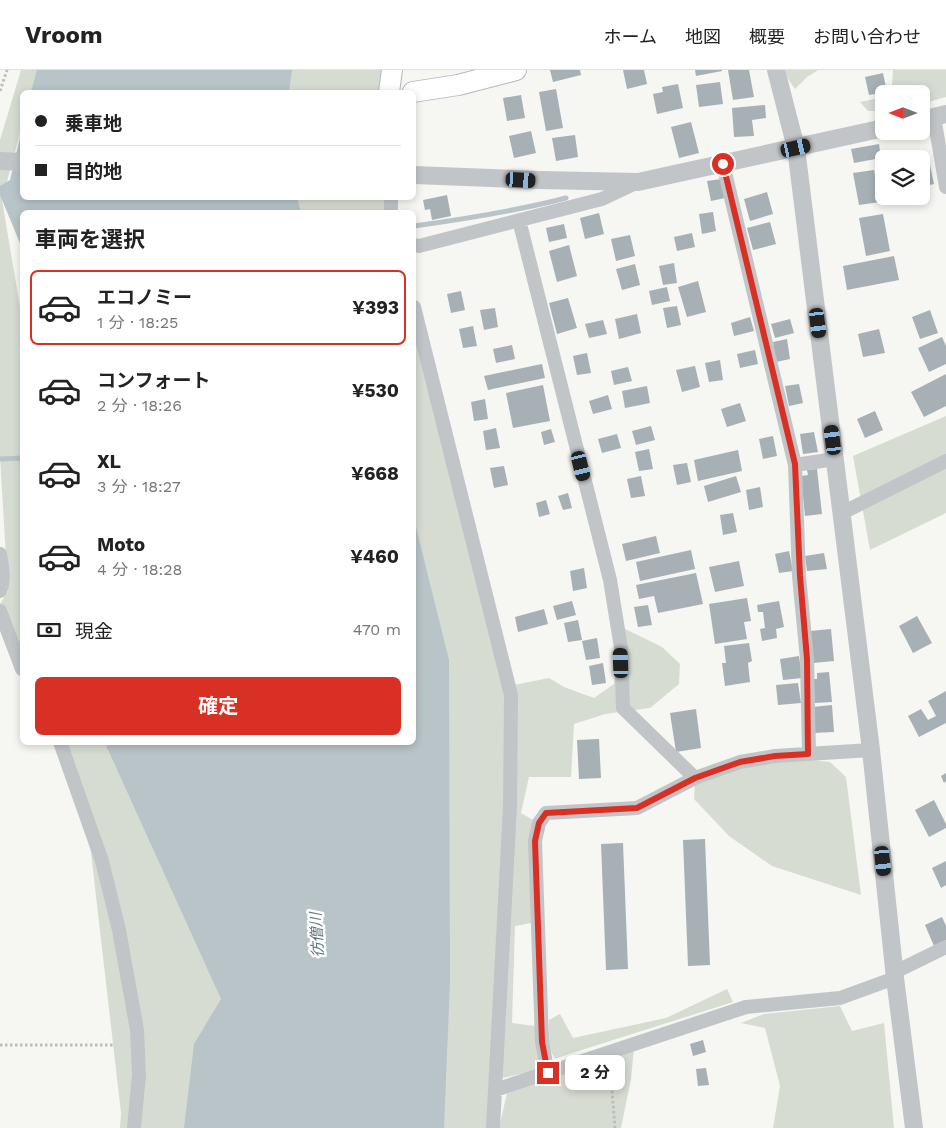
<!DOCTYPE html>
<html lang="ja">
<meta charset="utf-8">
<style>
:root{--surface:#fff;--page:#f6f6f6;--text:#222;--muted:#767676;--line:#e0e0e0;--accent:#d93025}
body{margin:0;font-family:"Work Sans","Noto Sans JP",sans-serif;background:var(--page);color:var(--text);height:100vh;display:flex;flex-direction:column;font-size:19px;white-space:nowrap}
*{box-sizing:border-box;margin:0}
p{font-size:16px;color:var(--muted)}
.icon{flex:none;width:28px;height:28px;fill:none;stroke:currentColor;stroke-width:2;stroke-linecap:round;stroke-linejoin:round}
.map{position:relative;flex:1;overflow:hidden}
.details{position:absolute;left:20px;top:140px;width:396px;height:535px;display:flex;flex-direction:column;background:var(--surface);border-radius:8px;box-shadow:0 2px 8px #0003}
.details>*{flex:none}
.guide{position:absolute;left:20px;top:20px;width:396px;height:110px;border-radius:8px;box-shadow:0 2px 8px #0003;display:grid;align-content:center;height:110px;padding:0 15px;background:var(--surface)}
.needle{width:32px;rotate:270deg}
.tools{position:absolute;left:875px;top:15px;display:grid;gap:10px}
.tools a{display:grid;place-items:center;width:55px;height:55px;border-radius:8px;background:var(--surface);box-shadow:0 2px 8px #0003;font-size:25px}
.end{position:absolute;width:22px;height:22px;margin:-11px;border:6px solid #d93025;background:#fff;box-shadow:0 0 0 2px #fff}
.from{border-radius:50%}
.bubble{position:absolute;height:35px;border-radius:8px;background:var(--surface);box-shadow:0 2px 8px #0003;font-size:16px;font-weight:700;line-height:35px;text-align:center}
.car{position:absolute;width:15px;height:30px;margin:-15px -8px;border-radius:6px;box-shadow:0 0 4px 1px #0007;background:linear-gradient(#222 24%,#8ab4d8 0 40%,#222 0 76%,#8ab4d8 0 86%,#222 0)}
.guide b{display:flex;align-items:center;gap:18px;height:48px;font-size:19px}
.guide b+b{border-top:1px solid var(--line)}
.guide i{width:12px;height:12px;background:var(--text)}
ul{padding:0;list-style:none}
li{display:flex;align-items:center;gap:15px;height:75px;margin:0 10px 8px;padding:0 5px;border:2px solid transparent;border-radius:8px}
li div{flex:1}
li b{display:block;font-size:19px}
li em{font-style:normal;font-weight:700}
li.current{border-color:var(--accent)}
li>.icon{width:45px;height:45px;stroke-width:1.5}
h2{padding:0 15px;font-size:22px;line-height:60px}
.pay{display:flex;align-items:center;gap:12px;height:55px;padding:0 15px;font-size:19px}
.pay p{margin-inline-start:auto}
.primary-button{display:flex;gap:10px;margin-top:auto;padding:10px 15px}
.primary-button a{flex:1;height:58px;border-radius:8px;background:var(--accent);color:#fff;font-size:20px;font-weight:700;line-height:58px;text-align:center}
header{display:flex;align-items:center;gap:30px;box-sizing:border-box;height:70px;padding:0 25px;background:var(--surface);border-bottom:1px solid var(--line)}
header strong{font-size:24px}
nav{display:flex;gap:28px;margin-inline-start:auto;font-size:18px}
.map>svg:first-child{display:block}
.green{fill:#d7dcd3}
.water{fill:#b8c4c8}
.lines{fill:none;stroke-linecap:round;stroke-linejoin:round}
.stream{stroke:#b8c4c8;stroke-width:5}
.building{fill:#a7b0b5}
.secondary-casing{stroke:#b3b9bd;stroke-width:22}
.path{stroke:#bbbdbf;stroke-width:3;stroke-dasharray:2.5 2.5;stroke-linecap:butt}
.minor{stroke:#c1c5c8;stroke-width:14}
.tertiary{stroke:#c1c5c8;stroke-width:18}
.secondary{stroke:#fff;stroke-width:20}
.route{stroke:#d93025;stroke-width:6}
.labels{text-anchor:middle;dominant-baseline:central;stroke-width:5;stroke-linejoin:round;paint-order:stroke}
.water-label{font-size:15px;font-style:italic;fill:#61777f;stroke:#fff}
</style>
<header>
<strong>Vroom</strong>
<nav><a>ホーム</a><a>地図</a><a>概要</a><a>お問い合わせ</a></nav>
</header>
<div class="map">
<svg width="946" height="1058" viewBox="0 0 946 1058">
<rect width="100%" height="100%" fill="#f6f6f2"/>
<path class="green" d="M21,0H41L33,22H22V56L2,130L22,249V584L0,534L8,521L0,386V70Z
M289,0H389L385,22H287Z
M785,0H818L807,7L795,19L788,9Z
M893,0H946V27L921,34V24H890L892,15Z
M884,27V41H868L860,32Z
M291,128H384L388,142H294Z
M414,240L509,616L549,608L564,617L594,628L614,614L617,555L662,577L680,594L679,614L650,638L605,644L574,654L571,707H529L521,743L533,750L531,853L515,856L512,953L535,956L542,999L502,1008L493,1058H443L414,486Z
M946,346V443L870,480L853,386Z
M61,673H111L221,929L194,1058H120L121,1043L87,748Z
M775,686L830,692L846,707L861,825L772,796L729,766L694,729L695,708Z
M727,919L733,932L569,984L555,989L548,976L549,950L560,944L573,968L666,948Z
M840,936L852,961L884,953L894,1058H773L780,1016L765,958L741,953L764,944Z
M634,978L631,1009L621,1058H499L507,1023L588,989Z"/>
<path class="water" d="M37,0H292L289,22H31Z
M22,59V128H297L301,142H22V178L0,125V116L10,110Z
M414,449L449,590L450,912L444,1058H184L194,974L221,929L105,673L414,672Z"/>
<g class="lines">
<path class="stream" d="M414,156C465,149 516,141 566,128
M0,389L22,388"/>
</g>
<path class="building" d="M550,0H580L581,5L553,12Z
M623,0H644L647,14L627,19Z
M695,0H722V1L696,6Z
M728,0H749L754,27L733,30Z
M883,3L887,22L869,25L865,7Z
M720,12L723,34L699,37L696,15Z
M678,14L683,38L657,44L653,24L663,22L662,17Z
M556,19L563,58L546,61L539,22Z
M521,25L525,48L507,51L503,28Z
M765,35L766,48L752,50L754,66L734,67L732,38Z
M691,52L699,83L679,88L671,57Z
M531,61L536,83L514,88L509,66Z
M575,65L578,87L556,91L552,68Z
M879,74L881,88L854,93L851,79Z
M930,95L934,114L921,117V97Z
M874,100L880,132L859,135L853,103Z
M721,109L725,128L711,131L707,111Z
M767,122L773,144L750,151L744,129Z
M447,125L451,146L432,150L430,139L425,140L423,130Z
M713,142L716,161L702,164L699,144Z
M599,143L604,164L585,169L580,148Z
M883,144L890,181L866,186L859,148Z
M770,152L776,174L753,180L747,158Z
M564,154L567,168L549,172L546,158Z
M692,163L695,177L677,181L674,167Z
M630,165L635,186L616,191L611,169Z
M569,175L577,206L557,212L549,181Z
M894,186L899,210L847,220L843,196Z
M674,193L677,213L663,215L659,196Z
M635,194L640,215L622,220L616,199Z
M698,211L706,242L687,247L678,217Z
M667,217L670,231L652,235L649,221Z
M461,221L465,240L451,243L447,224Z
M568,228L577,258L557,264L549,233Z
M677,236L681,255L667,258L663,238Z
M495,238L498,257L484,260L480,240Z
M930,240L938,263L920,269L912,247Z
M637,244L641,263L619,269L615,249Z
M750,247L754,261L734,266L731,253Z
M790,249L794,263L775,268L771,254Z
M603,250L607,264L589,268L585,254Z
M473,256L477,276L463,278L459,259Z
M879,259L885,283L863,287L858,264Z
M942,267L946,276V294L929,302L918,278Z
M787,269L790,289L776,292L773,272Z
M512,275L515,289L496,293L493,279Z
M755,280L758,294L740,298L737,284Z
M587,283L591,303L577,305L573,286Z
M720,290L723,310L709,312L705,293Z
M542,294L545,308L488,320L484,306Z
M695,296L700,317L682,322L676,300Z
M628,297L632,311L614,315L611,301Z
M946,304V336L924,347L911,322Z
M799,314L803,333L789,336L785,316Z
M543,315L550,351L513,358L506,323Z
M647,316L650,333L625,338L622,321Z
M608,325L612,339L593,344L589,331Z
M485,329L488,349L474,351L471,332Z
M740,333L746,351L727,357L721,339Z
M875,341L883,360L865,368L857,349Z
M651,356L655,370L636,375L632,361Z
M496,358L500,378L486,380L483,361Z
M551,359L555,372L544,375L541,362Z
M814,362L818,382L803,384L800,364Z
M617,364L621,378L602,383L598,369Z
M773,366L777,386L763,389L759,369Z
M649,379L653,399L639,401L635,382Z
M738,380L742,401L698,411L694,390Z
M687,393L691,412L677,415L673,395Z
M504,396L508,415L494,418L490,398Z
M817,399L822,444L805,446L801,406L808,405L807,400Z
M641,406L645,426L631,428L627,409Z
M736,406L741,422L708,432L704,416Z
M760,417L763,437L749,440L746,420Z
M568,423L572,438L563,440L558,426Z
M546,430L550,444L539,447L536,433Z
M733,443L737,462L723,465L720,445Z
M656,466L660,483L626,491L622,474Z
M691,480L695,499L640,511L636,492Z
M789,481L793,501L779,503L775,484Z
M824,483L827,499L807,501L805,486Z
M739,491L744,516L715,522L709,497Z
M584,498L587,518L573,521L570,501Z
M696,503L703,534L658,543L654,526L639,529L636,515Z
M747,528L751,551L744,552L747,569L715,574L709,534Z
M572,531L576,545L557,550L553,536Z
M779,531L784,557L776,559L777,568L762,571L760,559L765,558L763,542H758L757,535Z
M648,535L652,555L638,557L634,537Z
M544,539L548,554L518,562L515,547Z
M917,546L932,573L913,583L899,556Z
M578,550L582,570L568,572L564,553Z
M831,559L834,591L813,593L810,561Z
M597,568L600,588L586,590L582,571Z
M749,573L752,591L748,593L750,612L725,616L722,593H726L724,576Z
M799,586L802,608L783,610L780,589Z
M603,593L606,613L592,615L589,596Z
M829,602L832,632L815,633L813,609H817V603Z
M798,613L801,633L778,635L776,615Z
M946,621V653L919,667L908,646L921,639L928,650L936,646L928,631Z
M832,635L834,662L813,663L812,637Z
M696,639L701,678L676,682L670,643Z
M599,669L601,708L579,709L577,670Z
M946,703V711L944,713L941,706Z
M934,730L946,754V758L929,767L915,740Z
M705,769L710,895L688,896L683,770Z
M623,773L628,899L606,900L601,774Z
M946,791V815L941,818L932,798Z
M942,847L946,856V870L934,876L925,855Z
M703,970L706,982L693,986L690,974Z
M706,998L709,1015L698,1016L696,999Z"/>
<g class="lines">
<g class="secondary-casing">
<path id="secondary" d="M389,22L392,0
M413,22L458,15L516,0"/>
</g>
<path class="path" d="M0,21L7,0
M0,975H115
M610,996L615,1058"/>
<path class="minor" d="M934,47L946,117
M723,94L795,395L799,506L807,589L809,684
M391,128V142
M519,150L610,510L621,578L623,638L695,708
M414,175L419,176L602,129L636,113
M414,237L511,625L510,736L493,1058
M795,395L835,389
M842,443L946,391
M0,484C2,496 5,510 0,521
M0,541L22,599
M60,672L102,791L119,860L137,960L139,1005L134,1058
M895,902L946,877
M548,1003L542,972L535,771L539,753L546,743L637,738L695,708L740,692L775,686L871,680
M495,1020L746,937L840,928L895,908"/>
<path class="tertiary" d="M776,0L796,78L871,680L895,908L914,1058
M921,50L946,44
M0,91L22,92
M414,105L539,110L638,112L884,58"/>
<use href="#secondary" class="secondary"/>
</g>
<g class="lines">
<path class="route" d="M548,1003L542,972L535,771L539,753L546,743L637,738L695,708L740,692L775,686L808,684L807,589L800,506L795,394L723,94"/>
</g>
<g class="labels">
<g class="water-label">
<text transform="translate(317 865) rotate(-93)">彷僧川</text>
</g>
</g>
</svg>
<div class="tools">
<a><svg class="needle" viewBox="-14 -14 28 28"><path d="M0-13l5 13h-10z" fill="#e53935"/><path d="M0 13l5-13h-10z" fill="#767676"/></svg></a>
<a><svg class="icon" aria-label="layers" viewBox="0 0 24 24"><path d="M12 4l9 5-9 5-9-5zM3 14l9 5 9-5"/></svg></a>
</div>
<i class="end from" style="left:723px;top:94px"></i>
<i class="end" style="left:548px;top:1003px"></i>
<div class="bubble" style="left:565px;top:985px;width:60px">2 分</div>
<i class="car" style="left:796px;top:78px;rotate:77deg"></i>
<i class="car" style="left:521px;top:110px;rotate:93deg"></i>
<i class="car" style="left:818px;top:253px;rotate:173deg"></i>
<i class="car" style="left:833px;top:370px;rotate:353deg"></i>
<i class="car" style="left:581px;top:396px;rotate:166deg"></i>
<i class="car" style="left:621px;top:593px;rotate:358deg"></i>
<i class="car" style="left:883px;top:791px;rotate:174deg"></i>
<div class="guide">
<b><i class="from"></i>乗車地</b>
<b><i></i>目的地</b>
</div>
<section class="details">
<h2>車両を選択</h2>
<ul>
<li class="current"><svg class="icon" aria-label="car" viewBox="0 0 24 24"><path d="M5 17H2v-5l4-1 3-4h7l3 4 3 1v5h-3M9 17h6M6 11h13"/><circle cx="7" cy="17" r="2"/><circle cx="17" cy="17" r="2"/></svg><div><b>エコノミー</b><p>1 分 · 18:25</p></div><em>¥393</em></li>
<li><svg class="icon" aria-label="car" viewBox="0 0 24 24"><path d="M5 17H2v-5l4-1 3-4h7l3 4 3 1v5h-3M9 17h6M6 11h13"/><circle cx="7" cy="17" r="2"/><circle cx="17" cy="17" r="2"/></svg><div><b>コンフォート</b><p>2 分 · 18:26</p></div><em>¥530</em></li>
<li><svg class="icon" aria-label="car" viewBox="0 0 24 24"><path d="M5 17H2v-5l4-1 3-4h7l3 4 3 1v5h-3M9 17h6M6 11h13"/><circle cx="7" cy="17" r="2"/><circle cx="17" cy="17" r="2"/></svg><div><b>XL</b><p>3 分 · 18:27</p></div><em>¥668</em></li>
<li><svg class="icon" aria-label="car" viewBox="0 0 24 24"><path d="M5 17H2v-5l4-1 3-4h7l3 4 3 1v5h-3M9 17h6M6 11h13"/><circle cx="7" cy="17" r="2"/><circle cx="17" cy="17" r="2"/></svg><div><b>Moto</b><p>4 分 · 18:28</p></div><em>¥460</em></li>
</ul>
<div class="pay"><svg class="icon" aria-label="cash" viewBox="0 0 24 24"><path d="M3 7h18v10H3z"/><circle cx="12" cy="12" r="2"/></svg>現金<p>470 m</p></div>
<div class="primary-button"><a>確定</a></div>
</section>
</div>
